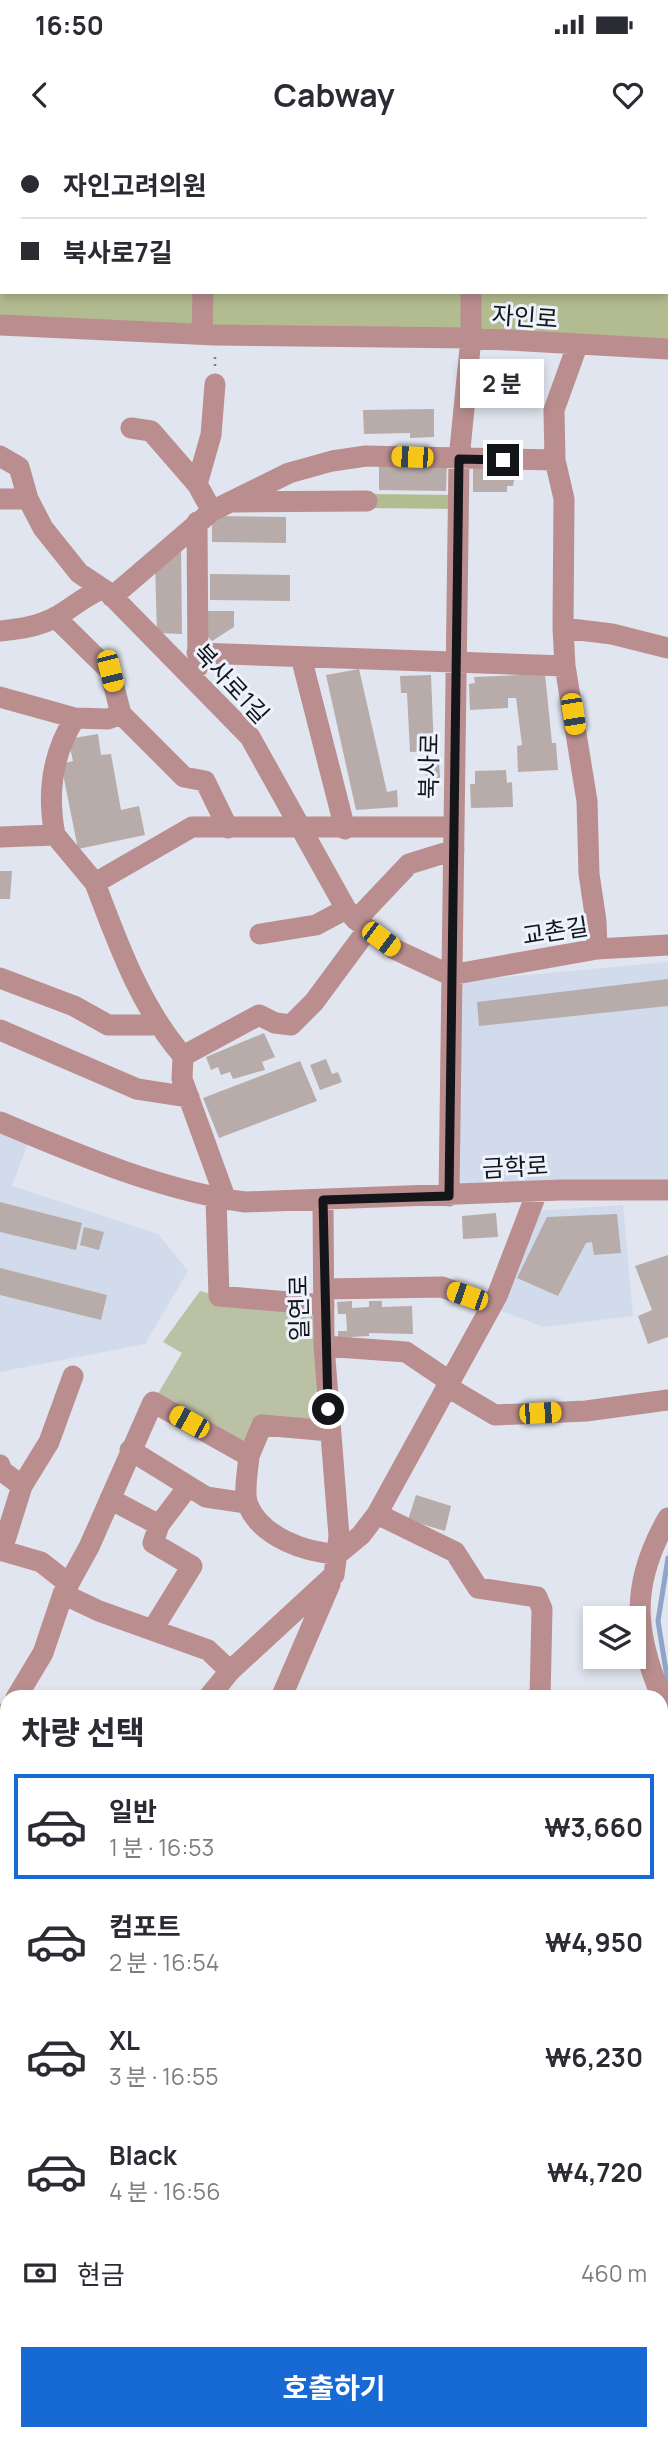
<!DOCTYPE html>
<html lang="ko">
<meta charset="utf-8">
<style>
:root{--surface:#fff;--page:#f2f2f3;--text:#2b2b33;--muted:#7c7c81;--line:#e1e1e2;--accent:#176ad4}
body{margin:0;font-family:Manrope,"Noto Sans KR",sans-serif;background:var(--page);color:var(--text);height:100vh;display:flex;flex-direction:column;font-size:26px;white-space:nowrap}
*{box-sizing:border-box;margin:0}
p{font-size:23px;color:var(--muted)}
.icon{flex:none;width:38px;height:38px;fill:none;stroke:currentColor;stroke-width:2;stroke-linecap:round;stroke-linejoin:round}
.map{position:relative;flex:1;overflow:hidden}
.details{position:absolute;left:0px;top:1550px;width:668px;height:751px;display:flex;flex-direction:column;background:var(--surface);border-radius:21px 21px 0 0;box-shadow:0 4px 10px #0003}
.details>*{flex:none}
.guide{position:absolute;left:0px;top:0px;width:668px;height:154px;box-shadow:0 4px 10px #0003;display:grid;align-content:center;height:154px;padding:0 21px;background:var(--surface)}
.fabs{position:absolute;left:583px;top:1466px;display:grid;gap:14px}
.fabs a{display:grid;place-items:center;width:63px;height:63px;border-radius:0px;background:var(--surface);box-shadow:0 4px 10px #0003;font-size:35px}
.end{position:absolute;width:32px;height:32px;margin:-16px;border:9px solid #131518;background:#fff;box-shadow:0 0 0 4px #fff}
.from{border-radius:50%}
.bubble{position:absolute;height:49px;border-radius:0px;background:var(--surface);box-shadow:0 4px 10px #0003;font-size:23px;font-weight:700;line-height:49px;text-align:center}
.car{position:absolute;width:21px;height:42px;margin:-21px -10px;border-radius:9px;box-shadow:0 0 5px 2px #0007;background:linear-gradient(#f5c518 24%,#345 0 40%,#f5c518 0 76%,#345 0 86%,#f5c518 0)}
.guide b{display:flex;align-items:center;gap:24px;height:66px;font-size:26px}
.guide b+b{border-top:2px solid var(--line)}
.guide i{width:18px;height:18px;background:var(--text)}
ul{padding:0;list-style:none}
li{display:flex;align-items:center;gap:21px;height:105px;margin:0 14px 10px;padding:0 7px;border:4px solid transparent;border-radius:0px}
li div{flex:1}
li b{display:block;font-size:26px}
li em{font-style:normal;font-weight:700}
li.active{border-color:var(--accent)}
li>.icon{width:63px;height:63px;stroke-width:1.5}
h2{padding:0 21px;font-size:32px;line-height:84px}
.pay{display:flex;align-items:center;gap:18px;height:77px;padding:0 21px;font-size:26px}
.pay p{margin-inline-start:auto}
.primary-button{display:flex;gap:14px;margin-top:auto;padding:14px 21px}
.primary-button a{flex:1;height:80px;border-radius:0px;background:var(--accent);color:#fff;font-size:28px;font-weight:700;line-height:80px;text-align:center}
.status{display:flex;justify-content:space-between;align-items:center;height:49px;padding:0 35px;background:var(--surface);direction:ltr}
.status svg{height:19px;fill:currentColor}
header{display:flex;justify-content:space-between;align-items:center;height:91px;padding:0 21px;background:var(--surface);font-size:32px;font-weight:700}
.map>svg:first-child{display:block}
.built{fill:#d2dbeb}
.green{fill:#bbc1a5}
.forest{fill:#b3bc90}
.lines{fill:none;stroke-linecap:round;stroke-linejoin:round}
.stream{stroke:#8ea4c9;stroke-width:5}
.building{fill:#b7aca9}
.path{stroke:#7e8188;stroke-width:2.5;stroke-dasharray:2 5;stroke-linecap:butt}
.minor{stroke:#ba8e8f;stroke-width:21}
.route{stroke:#131518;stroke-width:9}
.labels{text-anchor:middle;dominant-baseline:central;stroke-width:6;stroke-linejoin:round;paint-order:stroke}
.street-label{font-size:24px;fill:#131518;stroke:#edf3fc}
</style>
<div class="status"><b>16:50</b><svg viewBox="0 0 49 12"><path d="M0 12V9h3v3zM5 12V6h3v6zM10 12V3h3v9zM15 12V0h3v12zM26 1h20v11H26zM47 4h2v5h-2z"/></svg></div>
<header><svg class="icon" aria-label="back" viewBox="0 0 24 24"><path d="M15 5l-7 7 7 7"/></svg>Cabway<svg class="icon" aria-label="heart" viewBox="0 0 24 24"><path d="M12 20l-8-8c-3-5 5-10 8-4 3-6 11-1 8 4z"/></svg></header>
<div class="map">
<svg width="668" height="2301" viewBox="0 0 668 2301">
<rect width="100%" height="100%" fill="#e0e5ef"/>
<path class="built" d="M0,0H668V136L667,2H2V117Z
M668,822V1051L449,1056L451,842Z
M0,982L31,995L12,1046L158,1094L188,1131L145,1204L0,1232Z
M623,1065L633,1176L543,1187L491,1167L538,1071Z
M662,1986H668V2231H662Z"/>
<path class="green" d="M200,1151L219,1156L324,1165L330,1291L262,1285L249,1316L153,1262L182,1213L163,1202Z"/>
<path class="forest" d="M0,117L2,152H667L668,136V207L0,184Z
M367,354L458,355V369L367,368Z"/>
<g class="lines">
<path class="stream" d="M668,1418L658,1481L668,1543
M662,1835L668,1834
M0,1968L7,1972"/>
</g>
<path class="building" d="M434,269V297L410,298V293L364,294L363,270Z
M379,322H447L446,351L379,350Z
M473,326H517L513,346H507V352H473Z
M212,376L286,377V403L212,402Z
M181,409L182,494L157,493L155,423Z
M210,434L290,435V461L210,460Z
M200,471H234V487L212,501L200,489Z
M359,529L387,652L397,650L398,667L356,670L326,535Z
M545,534L552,603H556L558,630L518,632L517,606L522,605L516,558H508V568L470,570L469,544L475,543L474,537Z
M431,535L434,611L410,612L407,553H401L400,536Z
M98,594L101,615L111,614L121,670L139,666L145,695L78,709L61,624L73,621L68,599Z
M439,621L440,638H426L425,622Z
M506,630L507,643L512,642L513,667L471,668L470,644H475V631Z
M0,731H12L10,759H0Z
M668,839V866L479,886L477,862Z
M264,893L275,917L262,922L265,930L233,939L230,932L221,935L218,927L211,930L206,917Z
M326,919L332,934L338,932L342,942L320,950L310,925Z
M300,921L317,961L219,998L203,958Z
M0,1062L82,1083L76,1110L0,1092Z
M496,1073L498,1097L463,1099L462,1076Z
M617,1074L621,1113L594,1115L592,1102L586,1103L558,1156L517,1138L547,1077Z
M84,1087L104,1092L99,1110L80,1105Z
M668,1115V1197L648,1204L638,1176L652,1170L635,1126Z
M0,1128L107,1155L101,1180L0,1155Z
M352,1161V1168L369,1167V1161H382V1167L412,1166L413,1194L369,1193V1196L351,1197L352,1202H338V1191H347L346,1174H338L337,1162Z
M416,1355L451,1366L445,1391L408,1380Z"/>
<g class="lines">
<path class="path" d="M215,226V212
M554,796L577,788
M662,1824L668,1818
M662,2067H668
M662,2153H668
M662,2175H668
M32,2294V2301"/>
<path class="minor" d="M467,0V2
M205,2V0
M0,185L215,195L471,198L668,209
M202,193L203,152
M577,206L554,270L555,320L564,359L563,488L565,526L587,661L589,734L596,781L597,809
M131,288L151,291L197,344L212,371
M0,316L19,327L28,359L43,388L79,433L109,453L250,597L346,769L356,780L394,809L450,835L597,809L668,805
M197,344L211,295L215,244
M0,359H28
M234,362L367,361
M197,382L198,527
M112,457L212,371L289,333L332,321L366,316L555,320
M563,488L612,494L668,508
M0,491C19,489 36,487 54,478C71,469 84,456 102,449
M197,513L565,526
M301,517L345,689
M0,557L75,578
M121,574L184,637L205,641L228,688
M55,695C47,654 52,614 75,578L108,579L121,574L110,531L55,477
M0,697L55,695L95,743L192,687H453
M95,743C118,804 140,866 183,916L182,939L226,1060
M356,780L409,724L454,710
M260,794L316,785L346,769
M0,838L74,866L108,885H157
M0,890L137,949L189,957
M183,916L259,875L275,883L291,885L314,862L368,789
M0,982C79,1015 160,1050 245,1062L561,1050H668
M449,1056L459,319L471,198V152
M216,1058L219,1156L324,1165
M324,1149L442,1147L492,1165
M324,1206L406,1212L449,1241
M446,1246L495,1275L586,1271L668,1260
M130,1310L206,1357L246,1363
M249,1316L262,1285L330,1291
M0,1325L2,1331L22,1346
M110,1359L159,1385L153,1403L192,1426L153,1489
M377,1374L455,1412L478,1448L537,1457L542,1469L540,1558
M668,1378C626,1451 636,1499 668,1572
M159,1385L187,1348
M0,1410L41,1422L69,1444
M2,1410L22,1346L49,1302L73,1236
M63,1454L99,1471L208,1510L230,1531
M16,1558L43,1513L63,1454L89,1407L153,1262L249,1316C248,1330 243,1353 248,1365C261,1397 306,1413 338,1414L361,1395L377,1374L497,1156L537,1052
M208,1558L230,1531L334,1435L339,1396L324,1206L323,1060
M281,1558L330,1444
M0,1586L7,1572
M0,1669H7
M662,1682L668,1681
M0,1839L7,1829
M662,1850L668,1847
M0,1854L7,1861
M662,1986H668
M662,2038H668
M662,2098H668
M0,2135L7,2127
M0,2229H7
M662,2231H668
M357,2294V2301"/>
</g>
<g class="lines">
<path class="route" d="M328,1269L323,1060L449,1056L459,319L503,320"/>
</g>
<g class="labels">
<g class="street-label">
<text transform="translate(525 176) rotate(4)">자인로</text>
<text transform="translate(232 543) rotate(47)">북사로1길</text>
<text transform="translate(428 626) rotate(-89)">북사로</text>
<text transform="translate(555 790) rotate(-9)">교촌길</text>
<text transform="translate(515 1026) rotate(-3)">금학로</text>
<text transform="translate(298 1168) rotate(-91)">일연로</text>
</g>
</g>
</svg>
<div class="fabs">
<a><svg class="icon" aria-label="layers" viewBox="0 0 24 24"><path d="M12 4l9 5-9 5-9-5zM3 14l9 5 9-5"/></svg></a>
</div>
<i class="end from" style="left:328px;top:1269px"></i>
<i class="end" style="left:503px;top:320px"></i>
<div class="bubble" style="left:460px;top:219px;width:84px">2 분</div>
<i class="car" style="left:412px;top:317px;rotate:272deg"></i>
<i class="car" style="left:110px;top:531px;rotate:166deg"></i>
<i class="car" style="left:573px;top:574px;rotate:171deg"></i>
<i class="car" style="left:381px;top:799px;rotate:127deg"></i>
<i class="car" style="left:467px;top:1156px;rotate:289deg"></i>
<i class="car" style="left:540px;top:1273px;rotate:87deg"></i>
<i class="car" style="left:189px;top:1282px;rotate:299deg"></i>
<div class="guide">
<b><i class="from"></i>자인고려의원</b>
<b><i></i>북사로7길</b>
</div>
<section class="details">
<h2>차량 선택</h2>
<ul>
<li class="active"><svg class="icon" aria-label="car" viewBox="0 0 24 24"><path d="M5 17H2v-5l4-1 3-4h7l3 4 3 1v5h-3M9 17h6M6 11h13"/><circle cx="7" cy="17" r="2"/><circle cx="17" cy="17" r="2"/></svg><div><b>일반</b><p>1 분 · 16:53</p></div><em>₩3,660</em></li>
<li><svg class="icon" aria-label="car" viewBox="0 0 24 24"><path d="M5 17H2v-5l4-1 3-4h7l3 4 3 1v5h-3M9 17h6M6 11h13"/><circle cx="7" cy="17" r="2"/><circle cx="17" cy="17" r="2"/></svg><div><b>컴포트</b><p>2 분 · 16:54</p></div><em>₩4,950</em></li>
<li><svg class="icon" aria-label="car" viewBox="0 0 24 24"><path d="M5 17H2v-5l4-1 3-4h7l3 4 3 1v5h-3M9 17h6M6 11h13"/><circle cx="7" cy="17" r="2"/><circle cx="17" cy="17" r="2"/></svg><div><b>XL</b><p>3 분 · 16:55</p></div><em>₩6,230</em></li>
<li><svg class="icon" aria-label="car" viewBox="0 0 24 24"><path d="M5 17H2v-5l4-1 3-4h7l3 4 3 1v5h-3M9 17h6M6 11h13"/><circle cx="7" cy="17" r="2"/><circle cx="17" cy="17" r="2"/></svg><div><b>Black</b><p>4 분 · 16:56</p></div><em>₩4,720</em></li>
</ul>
<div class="pay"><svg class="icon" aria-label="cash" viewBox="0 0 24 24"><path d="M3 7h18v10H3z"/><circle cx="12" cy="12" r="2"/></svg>현금<p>460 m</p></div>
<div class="primary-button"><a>호출하기</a></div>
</section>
</div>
